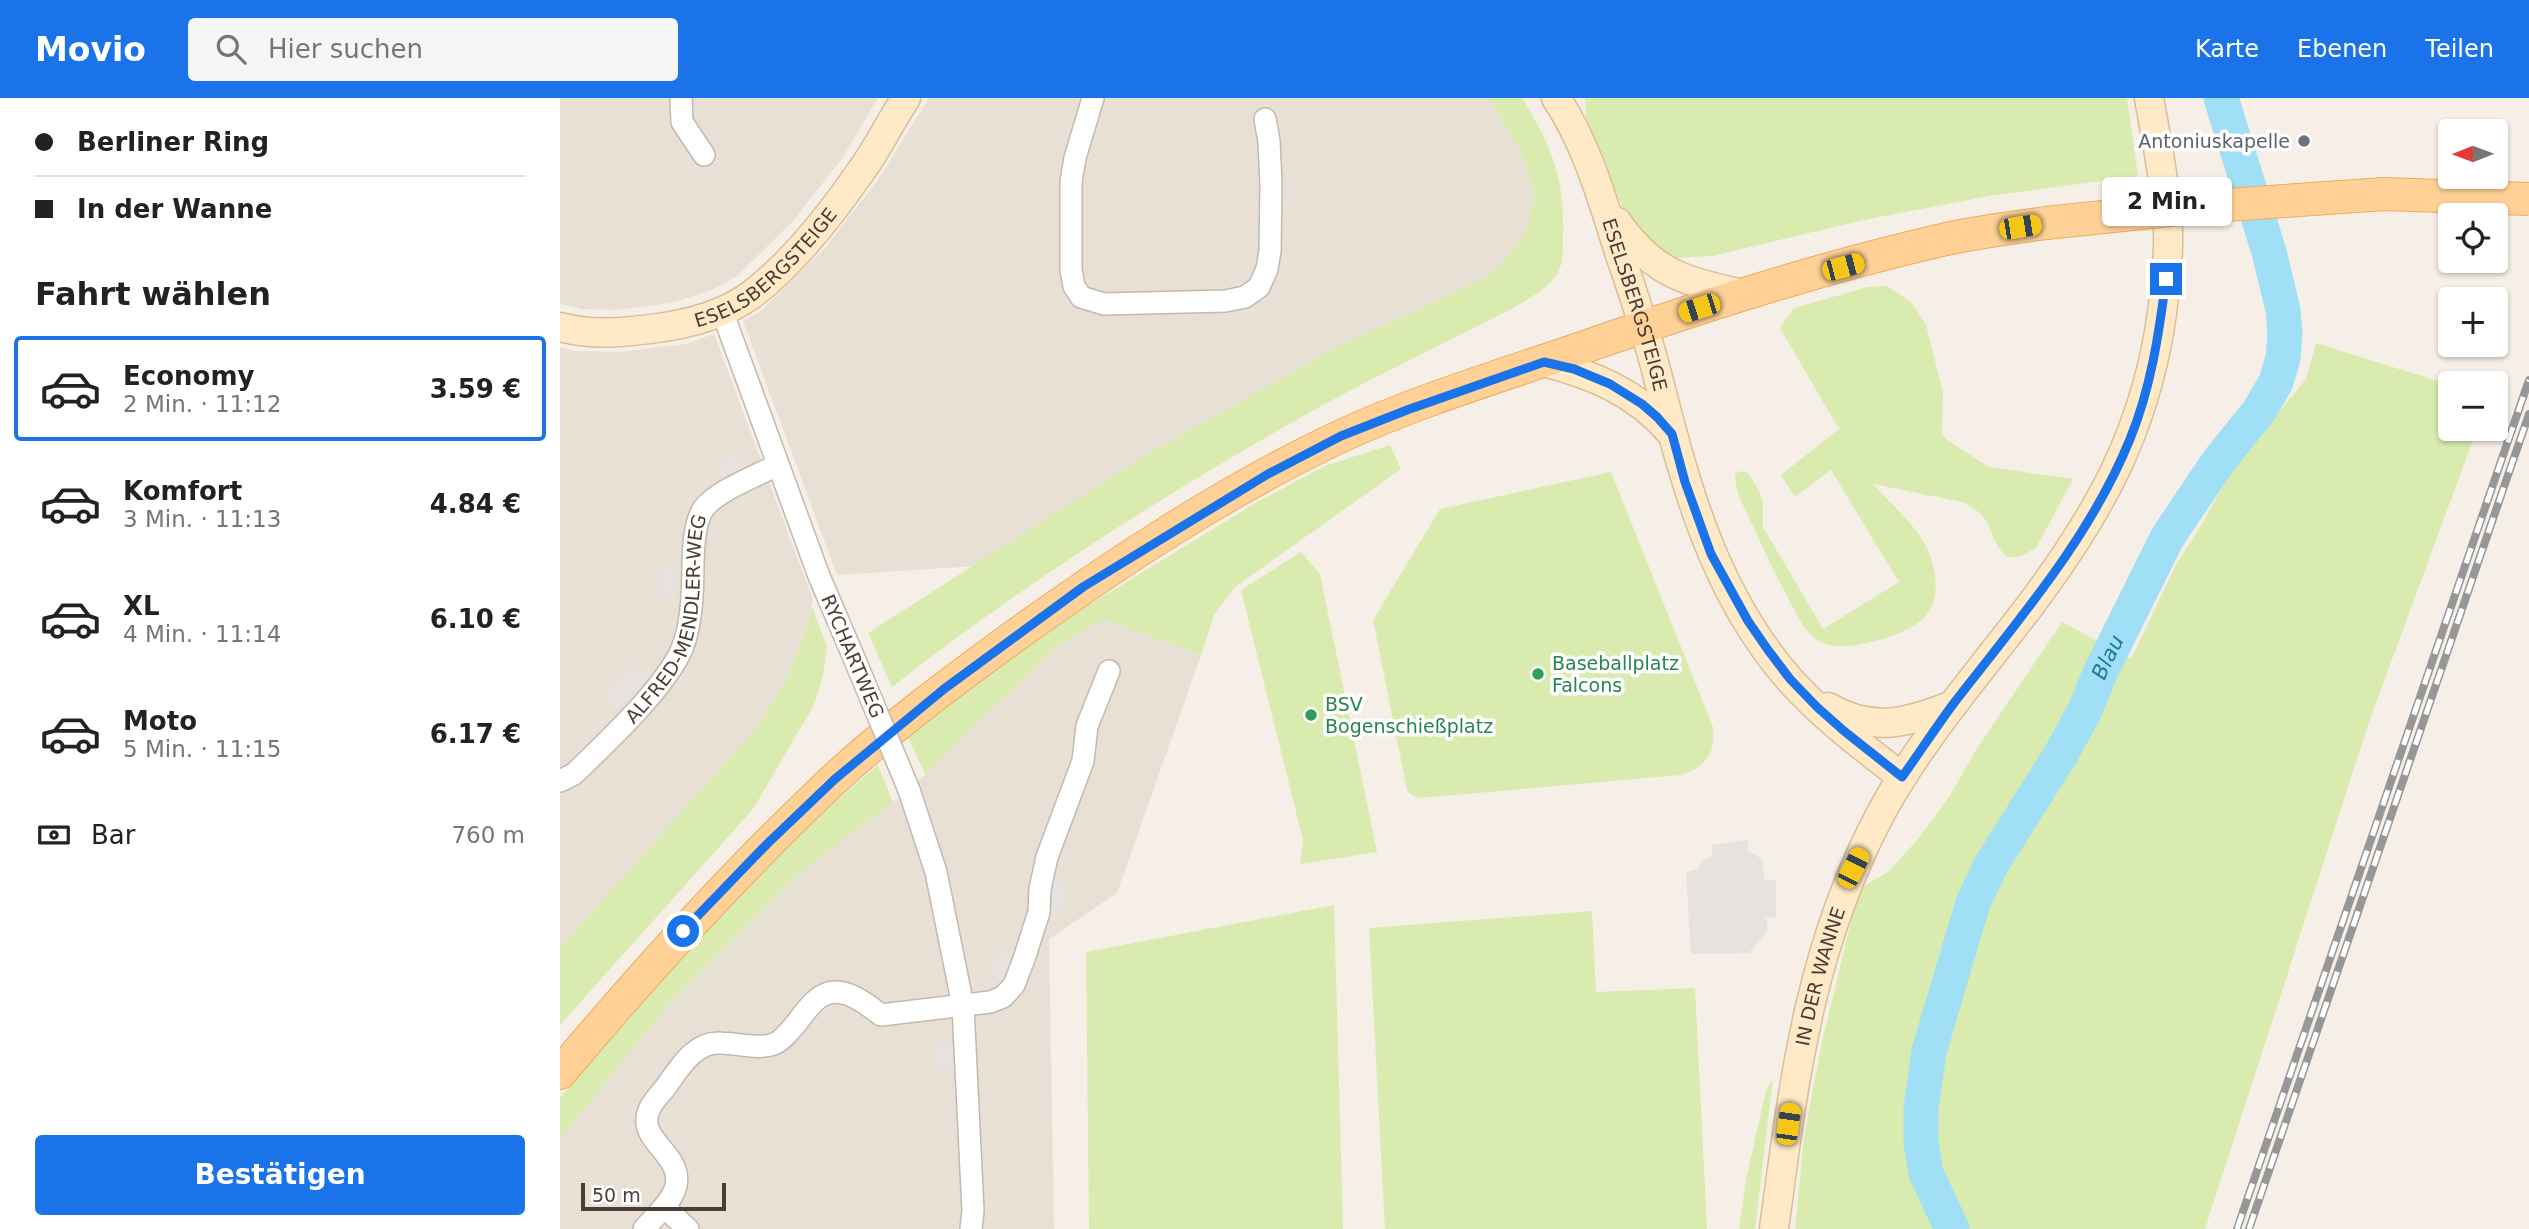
<!DOCTYPE html>
<html lang="de">
<meta charset="utf-8">
<style>
:root{--surface:#fff;--page:#f6f6f6;--text:#222;--muted:#767676;--line:#e0e0e0;--accent:#1a73e8}
body{margin:0;font-family:"DejaVu Sans",sans-serif;background:var(--page);color:var(--text);height:100vh;display:flex;flex-direction:column;font-size:26px;white-space:nowrap}
*{box-sizing:border-box;margin:0}
p{font-size:23px;color:var(--muted)}
.icon{flex:none;width:38px;height:38px;fill:none;stroke:currentColor;stroke-width:2;stroke-linecap:round;stroke-linejoin:round}
.map{position:relative;flex:1;overflow:hidden}
.details{display:flex;flex-direction:column;background:var(--surface);width:560px}
.details>*{flex:none}
.top-card{display:grid;align-content:center;height:154px;padding:0 35px;background:var(--surface)}
.needle{width:46px;rotate:269deg}
.controls{position:absolute;left:1878px;top:21px;display:grid;gap:14px}
.controls a{display:grid;place-items:center;width:70px;height:70px;border-radius:7px;background:var(--surface);box-shadow:0 2px 5px #0004;font-size:35px}
.scale{position:absolute;left:21px;bottom:18px;width:145px;box-sizing:border-box;padding-left:7px;border:4px solid #483e36;border-top:0;font-size:19px;line-height:24px;white-space:nowrap;color:#483e36;-webkit-text-stroke:5px #fff;paint-order:stroke}
.end{position:absolute;width:32px;height:32px;margin:-16px;border:9px solid #1a73e8;background:#fff;box-shadow:0 0 0 4px #fff}
.from{border-radius:50%}
.bubble{position:absolute;height:49px;border-radius:7px;background:var(--surface);box-shadow:0 2px 5px #0004;font-size:23px;font-weight:600;line-height:49px;text-align:center}
.car{position:absolute;width:21px;height:42px;margin:-21px -10px;border-radius:9px;box-shadow:0 0 5px 2px #0007;background:linear-gradient(#f5c518 24%,#345 0 40%,#f5c518 0 76%,#345 0 86%,#f5c518 0)}
.top-card b{display:flex;align-items:center;gap:24px;height:66px;font-size:26px}
.top-card b+b{border-top:2px solid var(--line)}
.top-card i{width:18px;height:18px;background:var(--text)}
ul{padding:0;list-style:none}
li{display:flex;align-items:center;gap:21px;height:105px;margin:0 14px 10px;padding:0 21px;border:4px solid transparent;border-radius:7px}
li div{flex:1}
li b{display:block;font-size:26px}
li em{font-style:normal;font-weight:600}
li.active{border-color:var(--accent)}
li>.icon{width:63px;height:63px;stroke-width:1.5}
h2{padding:0 35px;font-size:32px;line-height:84px}
.pay{display:flex;align-items:center;gap:18px;height:77px;padding:0 35px;font-size:26px}
.pay p{margin-inline-start:auto}
.button{display:flex;gap:14px;margin-top:auto;padding:14px 35px}
.button a{flex:1;height:80px;border-radius:7px;background:var(--accent);color:#fff;font-size:28px;font-weight:600;line-height:80px;text-align:center}
header{display:flex;align-items:center;gap:42px;box-sizing:border-box;height:98px;padding:0 35px;background:var(--accent);color:#fff}
header strong{font-size:33px}
nav{display:flex;gap:38px;margin-inline-start:auto;font-size:24px}
.search{width:490px;height:63px;background:var(--page);display:flex;align-items:center;gap:18px;box-sizing:border-box;padding:0 24px;border-radius:7px;color:var(--muted);font-size:26px}
main{display:flex;flex:1;min-height:0}
.map>svg:first-child{display:block}
.residential{fill:#e9e0d5}
.green{fill:#d9ebae}
.parking{fill:#e6e2df}
.lines{fill:none;stroke-linecap:round;stroke-linejoin:round}
.river{stroke:#a0dff5;stroke-width:35}
.street-casing{stroke:#c4b8ac;stroke-width:24}
.secondary-casing{stroke:#dabe97;stroke-width:31}
.primary-casing{stroke:#ebac5f;stroke-width:34}
.street{stroke:#fff;stroke-width:21}
.secondary{stroke:#ffe9c7;stroke-width:28}
.primary{stroke:#ffd196;stroke-width:32}
.rail-casing{stroke:#979797;stroke-width:8}
.rail{stroke:#fff;stroke-width:5;stroke-dasharray:16;stroke-linecap:butt}
.street-bridge-casing{stroke:#c4b8ac;stroke-width:24;stroke-linecap:butt}
.primary-bridge-casing{stroke:#ebac5f;stroke-width:34;stroke-linecap:butt}
.street-bridge{stroke:#fff;stroke-width:21}
.primary-bridge{stroke:#ffd196;stroke-width:32}
.route{stroke:#1a73e8;stroke-width:9}
.worship-dot{fill:#6b7280;stroke:#fff;stroke-width:2.5}
.leisure-dot{fill:#2e9e5b;stroke:#fff;stroke-width:2.5}
.labels{text-anchor:middle;dominant-baseline:central;stroke-width:7;stroke-linejoin:round;paint-order:stroke}
.worship-label{font-size:19px;fill:#5b616d;stroke:#fff;text-anchor:end}
.street-label{font-size:19px;fill:#483e36;stroke:#fff}
.leisure-label{font-size:19px;fill:#27864d;stroke:#fff;text-anchor:start}
.water-label{font-size:21px;font-style:italic;fill:#237999;stroke:#fff}
</style>
<header>
<strong>Movio</strong>
<div class="search"><svg class="icon" aria-label="search" viewBox="0 0 24 24"><circle cx="10" cy="10" r="6"/><path d="M15 15l6 6"/></svg>Hier suchen</div>
<nav><a>Karte</a><a>Ebenen</a><a>Teilen</a></nav>
</header>
<main>
<section class="details">
<div class="top-card">
<b><i class="from"></i>Berliner Ring</b>
<b><i></i>In der Wanne</b>
</div>
<h2>Fahrt wählen</h2>
<ul>
<li class="active"><svg class="icon" aria-label="car" viewBox="0 0 24 24"><path d="M5 17H2v-5l4-1 3-4h7l3 4 3 1v5h-3M9 17h6M6 11h13"/><circle cx="7" cy="17" r="2"/><circle cx="17" cy="17" r="2"/></svg><div><b>Economy</b><p>2 Min. · 11:12</p></div><em>3.59 €</em></li>
<li><svg class="icon" aria-label="car" viewBox="0 0 24 24"><path d="M5 17H2v-5l4-1 3-4h7l3 4 3 1v5h-3M9 17h6M6 11h13"/><circle cx="7" cy="17" r="2"/><circle cx="17" cy="17" r="2"/></svg><div><b>Komfort</b><p>3 Min. · 11:13</p></div><em>4.84 €</em></li>
<li><svg class="icon" aria-label="car" viewBox="0 0 24 24"><path d="M5 17H2v-5l4-1 3-4h7l3 4 3 1v5h-3M9 17h6M6 11h13"/><circle cx="7" cy="17" r="2"/><circle cx="17" cy="17" r="2"/></svg><div><b>XL</b><p>4 Min. · 11:14</p></div><em>6.10 €</em></li>
<li><svg class="icon" aria-label="car" viewBox="0 0 24 24"><path d="M5 17H2v-5l4-1 3-4h7l3 4 3 1v5h-3M9 17h6M6 11h13"/><circle cx="7" cy="17" r="2"/><circle cx="17" cy="17" r="2"/></svg><div><b>Moto</b><p>5 Min. · 11:15</p></div><em>6.17 €</em></li>
</ul>
<div class="pay"><svg class="icon" aria-label="cash" viewBox="0 0 24 24"><path d="M3 7h18v10H3z"/><circle cx="12" cy="12" r="2"/></svg>Bar<p>760 m</p></div>
<div class="button"><a>Bestätigen</a></div>
</section>
<div class="map">
<svg width="1969" height="1131" viewBox="0 0 1969 1131">
<rect width="100%" height="100%" fill="#f5efe7"/>
<path class="residential" d="M0,0H318L283,59L233,123L177,178L152,192L115,204L58,212L22,211L0,206Z
M369,0H929L960,52L975,97L966,134L942,166L927,179L772,252L591,354L416,468L277,477L183,223L201,213L265,150L317,83Z
M154,236L253,502L246,532L228,578L199,627L0,850V249L16,253L60,254L125,246Z
M543,521L641,557L557,795L489,841L494,1131H0V1041L111,903L239,775L349,692L496,549Z"/>
<path class="green" d="M929,0H962C992,49 1005,80 1003,138C1003,150 1004,165 997,176C988,191 969,200 955,209C880,248 802,284 729,326C591,405 457,491 332,589L308,535L591,354L772,252L927,179L942,166L966,134L975,97L960,52Z
M1025,0H1567L1578,78L1429,98L1304,122L1152,158L1114,160L1088,148L1069,123L1027,30Z
M1327,188L1352,205L1366,227L1383,295L1382,336L1387,342L1429,369L1513,381L1476,450L1459,459H1448C1425,442 1439,420 1402,404L1313,386C1333,409 1358,427 1370,457C1376,475 1380,498 1368,515C1354,536 1287,556 1263,545C1254,541 1249,535 1243,528C1225,495 1208,462 1193,428C1185,410 1175,396 1175,376L1181,373L1188,375L1198,391L1203,404V429L1263,531L1339,484L1271,372L1235,399L1221,377L1279,331L1220,230L1234,210L1308,189Z
M1756,245L1890,287V331H1917L1809,624L1645,1131H1235L1244,1039L1262,944L1299,791L1328,774L1359,740L1389,699L1416,652L1502,524L1571,561L1616,467L1643,424L1674,368L1746,281Z
M830,347L841,371L675,489L654,517L641,557L543,521L496,549L365,676L348,639L414,585L478,538L699,403L765,368Z
M1051,374L1153,629C1156,655 1146,669 1121,677L871,699C861,700 853,701 847,692L813,522L880,411Z
M741,454L760,476L817,754L740,766L743,742L681,492Z
M252,509L267,549L263,578L254,607L193,711L0,927V850L199,627L228,578L246,532Z
M318,667L333,704L239,775L111,903L0,1041V1000L58,929L159,816L263,714Z
M774,807L783,1131H529L526,854Z
M1032,813L1036,894L1135,890L1147,1131H825L809,830Z
M1213,981L1195,1131H1179L1186,1082L1206,992Z"/>
<path class="parking" d="M177,355L184,372L164,382L156,364Z
M98,469H117V499H98Z
M76,566L90,579L58,611L44,598Z
M1188,742V753L1202,761L1204,782H1216V819L1206,820L1208,832L1189,855L1131,856L1126,774L1138,771L1142,763L1152,758V747Z
M495,782L509,787L495,824L481,818Z
M440,847L455,852L441,888L426,883Z
M392,944L395,970L377,972L374,946Z"/>
<g class="lines">
<path class="river" id="s1" d="M1392,1131L1366,1075L1361,1045V1010L1369,953L1413,805L1431,767L1501,656L1525,612L1541,573L1607,440L1658,364L1699,313L1716,284L1723,260L1725,237L1723,212L1709,154L1661,0"/>
<g class="street-casing">
<g id="street">
<path d="M121,0L122,24L144,57"/>
<path d="M533,0L515,60L511,84V172L514,188L521,199L544,206L665,203L685,199L699,189L707,171L710,153L711,86L709,43L705,21"/>
<path d="M162,213L259,478L297,567"/>
<path id="s2" d="M0,683L14,676C47,644 104,591 122,551C128,536 131,516 132,499C134,475 130,429 144,410C158,392 197,378 217,367"/>
<path d="M349,692L376,774L403,908L413,1113L411,1131"/>
<path d="M104,1109L128,1131"/>
<path d="M84,1131C94,1119 112,1104 116,1088C123,1055 76,1043 89,1012C92,1004 100,996 105,990C119,971 134,943 161,945C177,945 198,952 214,946C222,943 229,934 234,928C241,920 247,910 255,903C277,882 303,903 321,917L430,904L443,899L454,887L464,861L479,814L480,791L487,759L523,663L527,628L549,573"/>
</g>
</g>
<g class="secondary-casing">
<g id="secondary">
<path id="s3" d="M996,0C1027,46 1043,104 1060,157C1073,194 1085,231 1095,268C1124,381 1151,492 1230,582C1263,619 1303,649 1342,679"/>
<path d="M1057,124C1094,176 1122,182 1182,196"/>
<path id="s4" d="M0,229C30,237 60,235 90,231C125,227 162,218 191,197C232,166 272,115 301,73C318,50 330,24 346,0"/>
<path d="M984,264C1033,277 1076,294 1110,334"/>
<path d="M1268,609C1313,635 1347,625 1393,607"/>
<path id="s5" d="M1214,1131C1234,982 1249,850 1321,715C1361,641 1418,576 1469,509C1539,416 1586,332 1602,215C1605,188 1609,161 1608,135C1606,89 1597,45 1589,0"/>
</g>
</g>
<g class="primary-casing">
<path id="primary" d="M0,975C85,874 174,776 270,685C328,631 393,583 456,537C558,464 665,393 779,339C861,301 950,275 1036,245C1149,206 1264,169 1382,142C1416,134 1451,130 1486,125"/>
</g>
<use href="#street" class="street"/>
<use href="#secondary" class="secondary"/>
<use href="#primary" class="primary"/>
<g class="rail-casing">
<path id="rail" d="M1677,1131L1969,282
M1689,1131L1969,316"/>
</g>
<use href="#rail" class="rail"/>
<g class="street-bridge-casing">
<path id="street-bridge" d="M297,567L349,692"/>
</g>
<g class="primary-bridge-casing">
<path id="primary-bridge" d="M1486,125L1639,109L1824,96L1969,101"/>
</g>
<use href="#street-bridge" class="street-bridge"/>
<use href="#primary-bridge" class="primary-bridge"/>
</g>
<g class="lines">
<path class="route" d="M123,833L207,746L275,681L384,591L523,489L708,376L781,338L847,312L984,264L1014,271L1050,286L1082,306L1097,319L1112,336L1125,384L1151,456L1188,523L1208,552L1230,581L1257,609L1284,633L1342,679C1360,654 1376,629 1394,605C1459,521 1530,440 1570,341C1591,290 1599,235 1606,181"/>
</g>
<circle class="worship-dot" cx="1744" cy="43" r="7"/>
<g class="leisure-dot">
<circle cx="978" cy="576" r="7"/>
<circle cx="751" cy="617" r="7"/>
</g>
<g class="labels">
<g class="worship-label">
<text x="1730" y="43">Antoniuskapelle</text>
</g>
<g class="street-label">
<text stroke="none"><textPath href="#s4" startOffset="226">ESELSBERGSTEIGE</textPath></text>
<text stroke="none"><textPath href="#s3" startOffset="222">ESELSBERGSTEIGE</textPath></text>
<text stroke="none"><textPath href="#s2" startOffset="205">ALFRED-MENDLER-WEG</textPath></text>
<text transform="translate(293 558) rotate(67)">RYCHARTWEG</text>
<text stroke="none"><textPath href="#s5" startOffset="257">IN DER WANNE</textPath></text>
</g>
<g class="leisure-label">
<text x="992" y="565">Baseballplatz<tspan x="992" dy="22">Falcons</tspan></text>
<text x="765" y="606">BSV<tspan x="765" dy="22">Bogenschießplatz</tspan></text>
</g>
<g class="water-label">
<text stroke="none"><textPath href="#s1" startOffset="620">Blau</textPath></text>
</g>
</g>
</svg>
<div class="controls">
<a><svg class="needle" viewBox="-14 -14 28 28"><path d="M0-13l5 13h-10z" fill="#e53935"/><path d="M0 13l5-13h-10z" fill="#767676"/></svg></a>
<a><svg class="icon" aria-label="locate" viewBox="0 0 24 24"><circle cx="12" cy="12" r="6"/><path d="M12 2v4M12 18v4M2 12h4M18 12h4"/></svg></a>
<a>+</a>
<a>−</a>
</div>
<div class="scale">50 m</div>
<i class="end from" style="left:123px;top:833px"></i>
<i class="end" style="left:1606px;top:181px"></i>
<div class="bubble" style="left:1542px;top:79px;width:130px">2 Min.</div>
<i class="car" style="left:1460px;top:129px;rotate:81deg"></i>
<i class="car" style="left:1283px;top:169px;rotate:75deg"></i>
<i class="car" style="left:1139px;top:210px;rotate:252deg"></i>
<i class="car" style="left:1293px;top:770px;rotate:27deg"></i>
<i class="car" style="left:1228px;top:1026px;rotate:8deg"></i>
</div>
</main>
